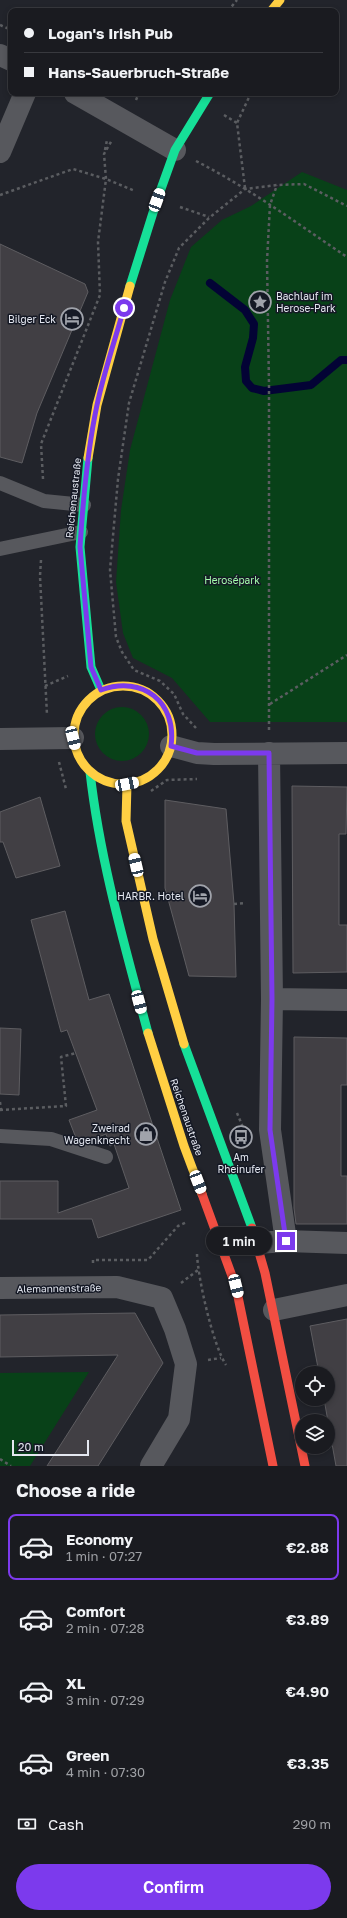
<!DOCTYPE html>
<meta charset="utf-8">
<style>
:root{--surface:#1a1b20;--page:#27282d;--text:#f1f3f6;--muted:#9fa1a5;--line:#38393e;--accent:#7c3aed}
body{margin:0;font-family:"Golos Text",sans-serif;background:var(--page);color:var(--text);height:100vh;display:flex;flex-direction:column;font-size:15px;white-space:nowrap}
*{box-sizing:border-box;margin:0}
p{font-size:13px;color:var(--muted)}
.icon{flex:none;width:22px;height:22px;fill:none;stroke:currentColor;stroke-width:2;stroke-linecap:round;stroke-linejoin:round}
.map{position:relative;height:1466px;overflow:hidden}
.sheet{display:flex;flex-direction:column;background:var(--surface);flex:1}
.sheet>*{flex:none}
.banner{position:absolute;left:8px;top:8px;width:331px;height:88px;border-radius:8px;box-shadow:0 2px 6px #0003,0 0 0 1px var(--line);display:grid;align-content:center;height:88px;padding:0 16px;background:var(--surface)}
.fabs{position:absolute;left:295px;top:1366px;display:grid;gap:8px}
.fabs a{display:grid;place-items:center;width:40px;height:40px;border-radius:50%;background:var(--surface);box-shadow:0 2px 6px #0003,0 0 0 1px var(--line);font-size:20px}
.scale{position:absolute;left:12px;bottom:10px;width:77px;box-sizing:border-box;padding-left:4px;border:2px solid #e4e7f0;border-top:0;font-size:11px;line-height:14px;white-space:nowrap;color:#e4e7f0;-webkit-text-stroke:3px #151925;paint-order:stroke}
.end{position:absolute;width:18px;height:18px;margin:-9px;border:5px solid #7c3aed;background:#fff;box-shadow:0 0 0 2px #fff}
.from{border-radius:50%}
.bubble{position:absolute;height:28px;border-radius:14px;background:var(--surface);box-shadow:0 2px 6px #0003,0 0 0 1px var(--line);font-size:13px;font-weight:600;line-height:28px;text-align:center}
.car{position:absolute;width:12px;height:24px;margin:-12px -6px;border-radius:5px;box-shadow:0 0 3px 1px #0007;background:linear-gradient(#fff 24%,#345 0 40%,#fff 0 76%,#345 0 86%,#fff 0)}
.banner b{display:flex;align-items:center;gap:14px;height:38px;font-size:15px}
.banner b+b{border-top:1px solid var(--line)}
.banner i{width:10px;height:10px;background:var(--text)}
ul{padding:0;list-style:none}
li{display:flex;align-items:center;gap:12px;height:66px;margin:0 8px 6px;padding:0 8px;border:2px solid transparent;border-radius:8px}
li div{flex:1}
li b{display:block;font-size:15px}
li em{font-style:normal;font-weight:600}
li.selected{border-color:var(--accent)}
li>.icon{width:36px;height:36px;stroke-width:1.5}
h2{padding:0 16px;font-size:18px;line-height:48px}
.pay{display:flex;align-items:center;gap:10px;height:44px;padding:0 16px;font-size:15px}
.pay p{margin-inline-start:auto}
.primary-button{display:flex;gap:8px;margin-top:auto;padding:8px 16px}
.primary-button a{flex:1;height:46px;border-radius:24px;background:var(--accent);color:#fff;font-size:16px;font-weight:600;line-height:46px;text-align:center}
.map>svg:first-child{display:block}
.green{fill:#084118}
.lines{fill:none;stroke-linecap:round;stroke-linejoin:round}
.stream{stroke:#030335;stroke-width:8}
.building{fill:#413f44;stroke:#5e5d61}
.path{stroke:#5b5d61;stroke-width:2.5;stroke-dasharray:3 3;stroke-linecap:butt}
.lane{stroke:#57585d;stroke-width:14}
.street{stroke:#57585d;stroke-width:22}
.fast{stroke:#16e098;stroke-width:9}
.slow{stroke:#ffcf43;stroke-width:9}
.jam{stroke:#f24e42;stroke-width:9}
.route{stroke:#7c3aed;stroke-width:5}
.labels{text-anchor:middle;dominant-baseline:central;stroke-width:3;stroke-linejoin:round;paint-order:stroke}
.poi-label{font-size:10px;fill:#e4e7f0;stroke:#151925;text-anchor:end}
.street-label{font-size:10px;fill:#e4e7f0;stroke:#151925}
.park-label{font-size:10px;fill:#a3fbab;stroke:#151925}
</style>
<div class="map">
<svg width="347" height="1466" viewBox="0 0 347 1466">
<rect width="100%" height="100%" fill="#22242b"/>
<path class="green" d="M302,172L347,190V722H210L172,678L133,658L123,633L116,582L121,510L130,450L170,300L191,247L222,220L251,206Z
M95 734a27 27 0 1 1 54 0a27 27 0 1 1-54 0Z
M89,1372L30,1466H0V1373Z"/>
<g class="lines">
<path class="stream" d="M210,283L245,310L254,324L253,338L245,367L246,381L252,388L264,391L311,385L341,360H347"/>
</g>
<path class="building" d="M0,244L85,284L88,292L37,413L22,463L0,457Z
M292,786L347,787L346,834H339V925H347V972L293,973Z
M40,797L60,866L16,878L3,842H0V812Z
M165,800L226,809L234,904L236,977L189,976L165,888Z
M65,911L89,1000L109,994L181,1210L98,1238L92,1219H0V1181H58V1213L129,1188L114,1144L110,1146L106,1134L96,1138H76L69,1120L97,1110L67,1030L61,1032L31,920Z
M0,1028L21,1029L19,1095L0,1094Z
M294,1037L347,1038V1085H341V1176H347V1224H296L294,1208Z
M135,1313L163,1363L98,1466H47L118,1355L0,1357V1315Z
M347,1319V1466H336L324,1399H328V1373H319L310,1326Z"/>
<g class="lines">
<path class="path" d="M228,11L237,0
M0,25L11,30
M136,100L139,93
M224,115L237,123
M105,150L107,140
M196,161C249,188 298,224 347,257
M245,188L237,123L251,93
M0,195L73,169L106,179L135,191
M180,207L209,217
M43,479L41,444L100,295L98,242L106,179L104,154L112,140
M41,560L40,576L47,715
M45,686L68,676
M270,704L347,655
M196,728L183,714L174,694L160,681L134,670L122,652L116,637L110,570L118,479L129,403L165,282L179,248L209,218L245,189L277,185L304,184L347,206
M269,730V385L267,261L270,205L277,185
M59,762L66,789
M151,791L167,780L197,779
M234,904L246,903
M0,1102L1,1110
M0,1110L66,1106L61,1057L76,1053
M237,1113L244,1130
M197,1254C198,1279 213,1345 226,1365
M93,1263V1260H148L178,1226L187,1222
M181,1283L198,1270
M208,1360L221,1358
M0,1459L11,1466"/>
<path class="lane" d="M0,483L44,501L84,505
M0,549L81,532
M0,1136L51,1139L106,1157"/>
<path class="street" d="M0,55L11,60
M75,93L175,150
M0,152L25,93
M0,739L73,738
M171,746L197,753L214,754L347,753
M269,753L272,999L270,1130L286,1241
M272,999L347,1000
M257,1243L286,1241L347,1243
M0,1288L117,1287L162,1298L175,1329L186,1364L179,1419L151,1466
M274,1310L347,1295"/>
<path class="fast" d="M130,286L157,200L175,150L210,93
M88,458L80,547L91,667L101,690
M90,772C100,861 125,947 148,1033
M184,1044L252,1228"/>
<path class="slow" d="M271,11L280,0
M88,458L97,405L130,286
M74 735a49 49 0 1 1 98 0a49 49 0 1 1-98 0Z
M127,784L126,821L153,939L184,1044
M148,1033L184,1146L202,1194"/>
<path class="jam" d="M202,1194L236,1287L273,1466
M252,1228L265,1273L305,1466"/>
</g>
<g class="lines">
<path class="route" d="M124,308C115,340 104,372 97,405C87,452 83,500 80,547L91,667L101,690C143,675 177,702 171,746L197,753H269L272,999L270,1130L286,1241"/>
</g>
<defs>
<g id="sight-ring" transform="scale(1.15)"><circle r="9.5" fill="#151925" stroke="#a0a3ab" stroke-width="1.5"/><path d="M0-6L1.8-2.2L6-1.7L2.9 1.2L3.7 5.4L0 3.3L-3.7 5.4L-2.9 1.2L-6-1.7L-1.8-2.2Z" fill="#a0a3ab"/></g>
<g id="hotel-ring" transform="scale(1.15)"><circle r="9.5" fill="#151925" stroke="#a0a3ab" stroke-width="1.5"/><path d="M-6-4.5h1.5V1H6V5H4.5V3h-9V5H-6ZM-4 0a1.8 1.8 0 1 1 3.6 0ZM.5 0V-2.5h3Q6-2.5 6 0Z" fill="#a0a3ab"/></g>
<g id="shop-ring" transform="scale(1.15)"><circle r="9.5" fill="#151925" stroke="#a0a3ab" stroke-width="1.5"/><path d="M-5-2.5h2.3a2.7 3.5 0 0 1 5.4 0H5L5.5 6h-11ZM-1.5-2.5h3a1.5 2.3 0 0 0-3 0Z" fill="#a0a3ab"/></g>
<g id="bus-ring" transform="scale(1.15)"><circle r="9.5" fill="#151925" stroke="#a0a3ab" stroke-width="1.5"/><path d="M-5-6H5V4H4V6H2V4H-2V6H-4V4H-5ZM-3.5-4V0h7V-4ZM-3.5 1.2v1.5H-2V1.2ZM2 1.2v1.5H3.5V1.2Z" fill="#a0a3ab"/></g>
</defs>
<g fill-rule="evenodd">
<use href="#sight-ring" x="260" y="302"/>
<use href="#hotel-ring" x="72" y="319"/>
<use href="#hotel-ring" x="200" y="896"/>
<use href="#shop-ring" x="146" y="1134"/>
<use href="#bus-ring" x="241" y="1137"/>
</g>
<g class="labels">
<g class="poi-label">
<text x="276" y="296" text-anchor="start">Bachlauf im<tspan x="276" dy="12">Herose-Park</tspan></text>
<text x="56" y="319">Bilger Eck</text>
<text x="184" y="896">HARBR. Hotel</text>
<text x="130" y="1128">Zweirad<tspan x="130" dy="12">Wagenknecht</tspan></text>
<text x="241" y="1157" text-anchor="middle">Am<tspan x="241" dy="12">Rheinufer</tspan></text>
</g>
<g class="street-label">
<text transform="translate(73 498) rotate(-84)">Reichenaustraße</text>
<text transform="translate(187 1117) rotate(71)">Reichenaustraße</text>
<text transform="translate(59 1288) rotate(-1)">Alemannenstraße</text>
</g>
<g class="park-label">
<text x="232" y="580">Herosépark</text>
</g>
</g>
</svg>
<div class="fabs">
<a><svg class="icon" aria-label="locate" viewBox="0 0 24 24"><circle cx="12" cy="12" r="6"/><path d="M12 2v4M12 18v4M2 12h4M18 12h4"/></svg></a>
<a><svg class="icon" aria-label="layers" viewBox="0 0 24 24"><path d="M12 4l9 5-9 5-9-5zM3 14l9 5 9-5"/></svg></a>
</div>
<div class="scale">20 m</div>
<i class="end from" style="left:124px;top:308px"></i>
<i class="end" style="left:286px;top:1241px"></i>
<div class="bubble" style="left:206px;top:1227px;width:66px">1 min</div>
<i class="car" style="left:157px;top:200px;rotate:20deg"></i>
<i class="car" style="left:73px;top:738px;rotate:166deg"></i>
<i class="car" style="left:127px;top:784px;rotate:79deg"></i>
<i class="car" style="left:136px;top:865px;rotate:347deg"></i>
<i class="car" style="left:139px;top:1002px;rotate:165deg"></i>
<i class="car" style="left:198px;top:1182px;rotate:159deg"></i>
<i class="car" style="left:236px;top:1286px;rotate:166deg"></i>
<div class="banner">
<b><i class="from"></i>Logan's Irish Pub</b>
<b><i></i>Hans-Sauerbruch-Straße</b>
</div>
</div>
<section class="sheet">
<h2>Choose a ride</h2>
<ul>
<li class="selected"><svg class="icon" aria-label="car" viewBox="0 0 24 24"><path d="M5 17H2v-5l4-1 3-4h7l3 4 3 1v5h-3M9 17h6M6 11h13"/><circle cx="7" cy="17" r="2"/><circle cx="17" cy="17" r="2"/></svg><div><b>Economy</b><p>1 min · 07:27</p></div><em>€2.88</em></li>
<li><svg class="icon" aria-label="car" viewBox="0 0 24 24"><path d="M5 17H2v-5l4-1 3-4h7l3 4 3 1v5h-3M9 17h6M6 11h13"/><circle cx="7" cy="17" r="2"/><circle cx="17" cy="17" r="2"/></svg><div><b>Comfort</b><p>2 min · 07:28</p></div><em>€3.89</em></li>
<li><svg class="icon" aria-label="car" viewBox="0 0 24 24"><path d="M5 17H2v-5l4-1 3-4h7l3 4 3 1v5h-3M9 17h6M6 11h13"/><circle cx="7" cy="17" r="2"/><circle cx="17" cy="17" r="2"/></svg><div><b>XL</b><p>3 min · 07:29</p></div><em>€4.90</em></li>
<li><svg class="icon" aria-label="car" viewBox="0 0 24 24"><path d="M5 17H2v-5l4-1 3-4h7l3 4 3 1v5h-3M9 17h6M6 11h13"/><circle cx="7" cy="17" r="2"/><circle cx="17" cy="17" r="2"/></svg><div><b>Green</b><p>4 min · 07:30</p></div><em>€3.35</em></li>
</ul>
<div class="pay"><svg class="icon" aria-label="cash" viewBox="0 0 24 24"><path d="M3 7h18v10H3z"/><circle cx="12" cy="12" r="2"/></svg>Cash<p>290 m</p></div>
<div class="primary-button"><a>Confirm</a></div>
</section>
